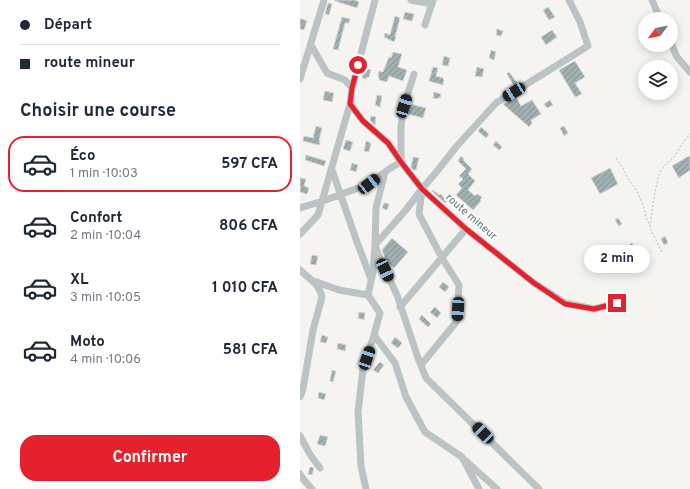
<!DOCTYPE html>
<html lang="fr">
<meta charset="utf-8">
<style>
:root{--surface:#fff;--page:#f6f6f7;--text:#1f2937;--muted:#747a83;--line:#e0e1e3;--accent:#e6212e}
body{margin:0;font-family:Overpass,sans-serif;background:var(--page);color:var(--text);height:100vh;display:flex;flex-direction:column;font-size:15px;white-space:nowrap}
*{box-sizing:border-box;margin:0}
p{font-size:13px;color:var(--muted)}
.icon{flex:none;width:22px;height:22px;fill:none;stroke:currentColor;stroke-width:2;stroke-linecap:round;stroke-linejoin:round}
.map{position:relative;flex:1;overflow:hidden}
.side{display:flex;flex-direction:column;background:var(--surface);width:300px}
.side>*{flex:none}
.top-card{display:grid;align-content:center;height:88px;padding:0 20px;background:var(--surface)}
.needle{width:26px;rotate:238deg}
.fabs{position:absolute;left:338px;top:12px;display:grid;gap:8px}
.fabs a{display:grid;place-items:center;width:40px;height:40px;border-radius:50%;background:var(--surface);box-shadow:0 2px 10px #0003;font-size:20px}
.end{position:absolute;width:18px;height:18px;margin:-9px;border:5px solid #e6212e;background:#fff;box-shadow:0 0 0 2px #fff}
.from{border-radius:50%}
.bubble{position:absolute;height:28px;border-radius:14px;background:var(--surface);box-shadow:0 2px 10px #0003;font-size:13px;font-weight:700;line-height:28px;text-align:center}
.car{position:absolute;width:12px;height:24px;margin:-12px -6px;border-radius:5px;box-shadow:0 0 3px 1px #0007;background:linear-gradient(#222 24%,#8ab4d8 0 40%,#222 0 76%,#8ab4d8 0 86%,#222 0)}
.top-card b{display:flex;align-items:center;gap:14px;height:38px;font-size:15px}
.top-card b+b{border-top:1px solid var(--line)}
.top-card i{width:10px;height:10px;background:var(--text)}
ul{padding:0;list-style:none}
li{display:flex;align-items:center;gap:12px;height:56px;margin:0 8px 6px;padding:0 12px;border:2px solid transparent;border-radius:16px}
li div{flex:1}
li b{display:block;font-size:15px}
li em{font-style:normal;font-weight:700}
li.on{border-color:var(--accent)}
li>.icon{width:36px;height:36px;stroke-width:1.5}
h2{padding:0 20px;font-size:18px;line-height:48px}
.primary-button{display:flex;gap:8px;margin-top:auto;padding:8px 20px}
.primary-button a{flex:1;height:46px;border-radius:16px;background:var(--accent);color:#fff;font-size:16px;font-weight:700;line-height:46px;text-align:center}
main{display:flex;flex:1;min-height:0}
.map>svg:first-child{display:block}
.building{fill:url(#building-hatch);stroke:#d7d6d4}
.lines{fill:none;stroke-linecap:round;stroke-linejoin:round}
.path{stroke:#b6bbbc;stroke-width:1;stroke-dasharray:2 2;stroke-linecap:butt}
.minor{stroke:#bbc3c4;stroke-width:7}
.route{stroke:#e6212e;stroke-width:5}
.labels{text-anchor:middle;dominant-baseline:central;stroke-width:4;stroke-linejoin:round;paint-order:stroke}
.street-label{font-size:11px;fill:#607a7d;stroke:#fff}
</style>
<main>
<section class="side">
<div class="top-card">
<b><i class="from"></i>Départ</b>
<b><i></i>route mineur</b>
</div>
<h2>Choisir une course</h2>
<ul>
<li class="on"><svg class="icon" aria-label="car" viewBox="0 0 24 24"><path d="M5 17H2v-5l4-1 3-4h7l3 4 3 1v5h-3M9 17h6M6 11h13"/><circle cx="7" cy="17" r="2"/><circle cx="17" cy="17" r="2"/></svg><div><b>Éco</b><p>1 min · 10:03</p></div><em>597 CFA</em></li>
<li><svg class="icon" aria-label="car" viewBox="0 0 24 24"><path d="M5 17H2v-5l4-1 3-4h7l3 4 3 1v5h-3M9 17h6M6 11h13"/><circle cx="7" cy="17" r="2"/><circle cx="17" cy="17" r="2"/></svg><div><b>Confort</b><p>2 min · 10:04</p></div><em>806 CFA</em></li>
<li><svg class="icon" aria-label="car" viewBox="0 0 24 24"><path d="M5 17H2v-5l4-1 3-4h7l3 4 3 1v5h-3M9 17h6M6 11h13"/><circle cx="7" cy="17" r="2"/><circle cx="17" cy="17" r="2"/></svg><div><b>XL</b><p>3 min · 10:05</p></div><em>1 010 CFA</em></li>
<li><svg class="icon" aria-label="car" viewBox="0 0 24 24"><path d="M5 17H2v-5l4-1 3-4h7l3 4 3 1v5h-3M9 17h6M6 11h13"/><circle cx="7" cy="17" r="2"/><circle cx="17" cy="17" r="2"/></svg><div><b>Moto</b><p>4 min · 10:06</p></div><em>581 CFA</em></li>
</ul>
<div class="primary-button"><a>Confirmer</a></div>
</section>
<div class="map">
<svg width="390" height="489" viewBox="0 0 390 489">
<defs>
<pattern id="building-hatch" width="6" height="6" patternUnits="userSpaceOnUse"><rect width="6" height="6" fill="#a0afb0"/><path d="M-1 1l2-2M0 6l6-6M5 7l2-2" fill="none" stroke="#869394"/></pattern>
</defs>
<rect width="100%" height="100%" fill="#f5f4f1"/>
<path class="building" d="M35,0H55L59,2L57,8L35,1Z
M28,3L32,4L29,15L25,14Z
M248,7L255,17L249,20L243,10Z
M105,12L114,14L112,21L103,19Z
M95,16L100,18L95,37H96L94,42L84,37L85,33L90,35Z
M42,17L50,19L49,23H45L38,50L33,49Z
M0,18L7,21L4,30L0,29Z
M197,29L203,31L201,36L196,35Z
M252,30L257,37L246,45L241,37Z
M191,50L196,52L194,60L189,58Z
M93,52L102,54L98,67L107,70L103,81L89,76L87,82L79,80V77H78L79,71L83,72L89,57L91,58Z
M144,56L150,58L148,66L142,65Z
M275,61L285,77L275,83L282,94L275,97L259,70Z
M133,67L138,68L136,76L143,78V79L144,80L143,85L129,81Z
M177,67L184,69L182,77L175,76Z
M65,68L71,70L69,77H67L66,79L62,78Z
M209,72L218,84L214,86L207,74Z
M25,91L34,93L32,102L23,100Z
M134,92L141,94L140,98L138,97V99L133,98Z
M77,95L82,96L80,107L75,105Z
M216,97L221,106L232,100L241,114L231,120L232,123L229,127L203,104Z
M250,100L253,105L247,108L244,104Z
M110,104L126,108L123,118L108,114Z
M71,116L76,117L75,125L70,120Z
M16,126L22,128L19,140H20L19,145L3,141L4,136L13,138Z
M264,126L268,133L264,136L260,128Z
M181,127L189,134L186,138L178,131Z
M46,140L53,142L50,151L43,149Z
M66,141L71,143L69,152L64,151Z
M196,141L202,147L199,150L193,145Z
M6,155L26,161L24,166L5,160Z
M161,156L164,159L163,160L172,169L168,174L175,181L168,190L175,196L177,194L182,197L180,200L181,201L173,210L156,195L162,188L158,184L163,179L159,176L166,169L158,161Z
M389,156L390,158V170L379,178L372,166Z
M113,157L119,158L116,170H113L111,167Z
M52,163L58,165L56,172L50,170Z
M310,168L318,184L300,194L291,178Z
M0,178L6,179L4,186L9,188L7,194L0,192Z
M133,190L139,195L140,194L148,201L145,203L132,191Z
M84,203L89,204L87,210L82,208Z
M318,218L322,224L319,226L315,220Z
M365,236L368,243L364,245L361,239Z
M92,238L108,252L94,268L86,261L82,250Z
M332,243L342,258L337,260L329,245Z
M12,255L18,256L16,265L10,264Z
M143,282L149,287L145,292L139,287Z
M135,307L141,313L137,318L130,312Z
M59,312L65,313L64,320L58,318Z
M122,315L131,324L128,327L119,319Z
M22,335L28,337L26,343L20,342Z
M95,337L102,343L98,348L91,343Z
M38,343L46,345L45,351L37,349Z
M80,362L84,365L78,373L73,370Z
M32,370L36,371L33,382L30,381Z
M19,392L26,394L24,400L18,398Z
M20,435L28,437L25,446L17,444Z
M10,467L14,468L12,475L8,474Z"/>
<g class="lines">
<path class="path" d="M316,158L321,165L329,180L337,191L344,208L346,217L350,226
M362,252L350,228L353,203L356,187L360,172L366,164L375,156L380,147L390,134"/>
<path class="minor" d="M111,0L132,4
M352,0L360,19
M125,25L133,0
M371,43L377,57L390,72
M11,45L27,73L45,80L52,88
M114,74L104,106L101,126V162L122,189L166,229L234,283L265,303L294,309L317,303
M0,79L24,0
M32,170L57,242L71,279
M85,172L76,208L75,245L79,257L97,295L118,358L126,378L239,489
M0,208L23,201L69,184L89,169L101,162L88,143L63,121L50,104L52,88L75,0
M0,234L18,215L50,104
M0,270C8,278 20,284 22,297L13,330L3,389L0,397
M14,281L39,290L68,295L73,272L75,245L105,211L122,189L138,170L156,147L196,103L288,46L280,22L269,0
M100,307L166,229
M74,335L95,363L106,397L125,432L162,457L179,489
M121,365L157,321L159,285L142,258L119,214L122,189
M0,436L11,456L20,468
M166,461L197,489
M0,474L3,479L12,489
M66,489L61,466L58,412L63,369L74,335L80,313L68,295"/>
</g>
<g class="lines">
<path class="route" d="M58,65L52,88L50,104L63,121L88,143L101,162L122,189L166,229L234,283L265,304L294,309L317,303"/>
</g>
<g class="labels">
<g class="street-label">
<text transform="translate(171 217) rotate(41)">route mineur</text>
</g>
</g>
</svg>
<div class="fabs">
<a><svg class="needle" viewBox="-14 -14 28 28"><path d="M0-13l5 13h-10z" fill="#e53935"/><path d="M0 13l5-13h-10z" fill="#747a83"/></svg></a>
<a><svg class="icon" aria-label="layers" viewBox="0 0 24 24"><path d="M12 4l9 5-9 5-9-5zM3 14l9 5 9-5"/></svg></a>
</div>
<i class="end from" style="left:58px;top:65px"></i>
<i class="end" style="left:317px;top:303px"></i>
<div class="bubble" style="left:284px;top:245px;width:66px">2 min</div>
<i class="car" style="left:214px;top:92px;rotate:238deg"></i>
<i class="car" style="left:104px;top:106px;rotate:17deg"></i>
<i class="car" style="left:69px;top:184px;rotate:52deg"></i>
<i class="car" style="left:85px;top:270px;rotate:155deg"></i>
<i class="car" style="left:158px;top:309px;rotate:183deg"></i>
<i class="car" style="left:67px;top:358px;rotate:19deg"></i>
<i class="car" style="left:183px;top:433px;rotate:315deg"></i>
</div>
</main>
